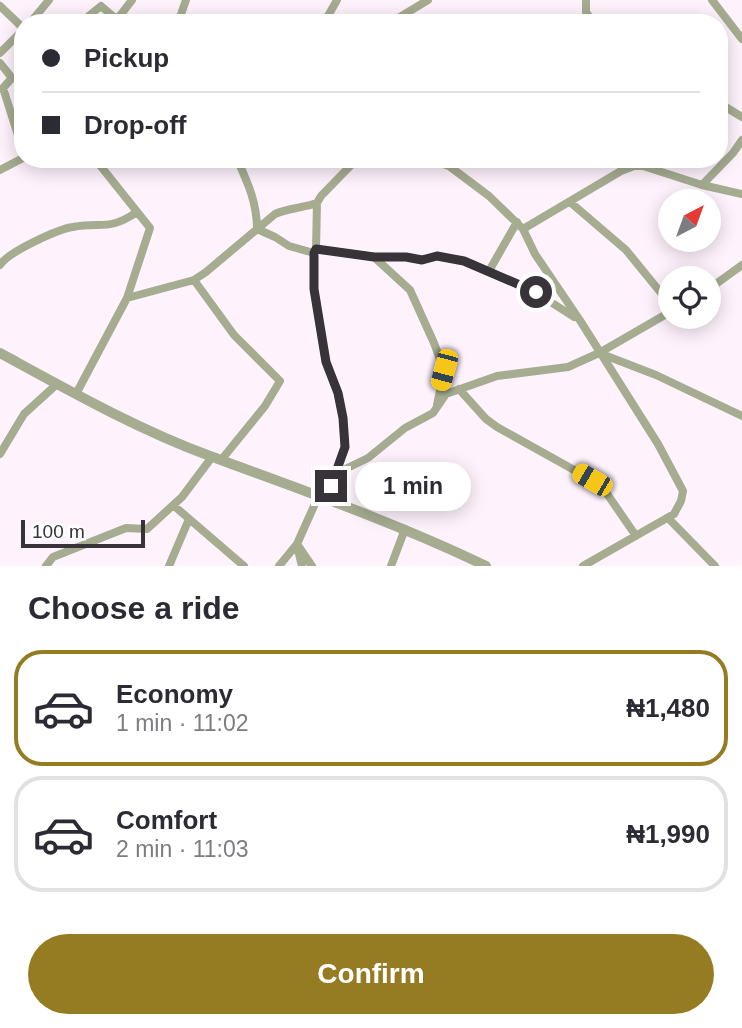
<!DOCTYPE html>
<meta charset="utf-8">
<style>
:root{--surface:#fff;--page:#f7f7f7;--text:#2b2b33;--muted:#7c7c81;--line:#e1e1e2;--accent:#957c23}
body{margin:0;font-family:Arial,sans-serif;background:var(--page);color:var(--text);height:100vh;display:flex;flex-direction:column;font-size:26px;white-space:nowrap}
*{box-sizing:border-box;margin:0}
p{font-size:23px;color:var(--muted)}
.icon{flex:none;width:38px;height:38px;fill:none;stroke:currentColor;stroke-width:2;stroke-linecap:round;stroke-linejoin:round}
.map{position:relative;height:566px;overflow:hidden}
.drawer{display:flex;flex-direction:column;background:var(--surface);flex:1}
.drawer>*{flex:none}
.banner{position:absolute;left:14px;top:14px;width:714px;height:154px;border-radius:28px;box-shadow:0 4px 18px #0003;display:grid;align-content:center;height:154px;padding:0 28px;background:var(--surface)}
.needle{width:46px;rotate:41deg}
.tools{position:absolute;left:658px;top:189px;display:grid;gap:14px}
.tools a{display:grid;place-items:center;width:63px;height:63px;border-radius:50%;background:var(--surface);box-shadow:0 4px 18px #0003;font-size:35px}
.scale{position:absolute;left:21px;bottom:18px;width:124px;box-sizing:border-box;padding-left:7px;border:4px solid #383338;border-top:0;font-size:19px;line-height:24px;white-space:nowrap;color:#383338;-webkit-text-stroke:5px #fff;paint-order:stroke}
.end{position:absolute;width:32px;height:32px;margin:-16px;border:9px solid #383338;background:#fff;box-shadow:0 0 0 4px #fff}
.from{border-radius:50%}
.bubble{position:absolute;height:49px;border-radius:24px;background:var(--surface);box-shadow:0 4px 18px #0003;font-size:23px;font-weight:600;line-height:49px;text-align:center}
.car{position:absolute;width:21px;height:42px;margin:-21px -10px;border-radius:9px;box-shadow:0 0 5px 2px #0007;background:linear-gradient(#f5c518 24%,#345 0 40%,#f5c518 0 76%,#345 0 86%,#f5c518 0)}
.banner b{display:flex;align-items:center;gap:24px;height:66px;font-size:26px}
.banner b+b{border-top:2px solid var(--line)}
.banner i{width:18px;height:18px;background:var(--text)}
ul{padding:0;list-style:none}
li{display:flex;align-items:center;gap:21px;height:116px;margin:0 14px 10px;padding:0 14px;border:4px solid var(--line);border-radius:28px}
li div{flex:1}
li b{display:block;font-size:26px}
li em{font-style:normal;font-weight:600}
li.active{border-color:var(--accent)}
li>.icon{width:63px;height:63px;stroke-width:1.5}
h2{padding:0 28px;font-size:32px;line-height:84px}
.cta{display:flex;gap:14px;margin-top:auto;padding:14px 28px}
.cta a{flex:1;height:80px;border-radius:42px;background:var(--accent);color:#fff;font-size:28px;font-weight:600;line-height:80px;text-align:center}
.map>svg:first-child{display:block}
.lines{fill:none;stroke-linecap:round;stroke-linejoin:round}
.minor{stroke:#a5ac90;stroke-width:8}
.tertiary{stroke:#a5ac90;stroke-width:10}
.route{stroke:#383338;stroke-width:9}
</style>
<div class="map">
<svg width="742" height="566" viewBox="0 0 742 566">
<rect width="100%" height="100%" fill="#fef2fd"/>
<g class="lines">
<path class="minor" d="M586,0V12L594,23
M712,0L742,39
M0,6L23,28
M30,23L49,0
M80,23L101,6L115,18L119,17L132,0
M178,23L186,0
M324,23L337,0
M390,23L428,0
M0,53L23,30
M0,63L12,78L3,88L23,151
M719,103L742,117
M237,159C248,183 257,203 257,229L275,237L289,246L314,253
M427,159L449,166L489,196L523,229L535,254L581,322L658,444L683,491L681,501L674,514L583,566
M0,170L23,158
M702,185L742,194
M570,202L626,250L670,304
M317,203L316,249L314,253V290L326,362L338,393L343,418L345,447L326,500
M523,229L621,171L634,166H643L702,185L733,153L742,140
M316,249L374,257H406L422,260L437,256L464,261L535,292L574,317
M374,257L410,290L434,343L444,370L437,405
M0,265C8,252 58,229 73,227C103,222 109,231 137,212
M489,271L517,222
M194,280L234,335L280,381L265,406L222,459
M709,289L742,265
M127,298L194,280L206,272L275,214C288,208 303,208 317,203L321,196L357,159
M599,353L656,375L742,416
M459,389L486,419L497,427L601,485L636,536
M76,394L127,298L150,228L95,159
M0,454L24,414L57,384
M337,473L368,458L405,428L433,413L446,394L497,376L568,367L599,353L670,312
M173,505L244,566
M668,518L715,566
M297,544L312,566
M298,550L302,566
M46,566L53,557L126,528L147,529L182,497L212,457
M169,566L189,519
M279,566L297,544L318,497
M391,566L405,529"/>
<path class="tertiary" d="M0,353C68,390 137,429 210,456C302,490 397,523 486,566"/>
</g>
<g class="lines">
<path class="route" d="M331,486L345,447L343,418L338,393L326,362L314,289V253L316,249L374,257H406L422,260L437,256L464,261L536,292"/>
</g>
</svg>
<div class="tools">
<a><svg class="needle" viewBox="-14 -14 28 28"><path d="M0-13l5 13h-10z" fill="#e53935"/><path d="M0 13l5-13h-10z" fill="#7c7c81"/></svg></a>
<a><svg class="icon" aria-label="locate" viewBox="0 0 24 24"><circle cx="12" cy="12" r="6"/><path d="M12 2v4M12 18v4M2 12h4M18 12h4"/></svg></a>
</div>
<div class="scale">100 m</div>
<i class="end from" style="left:536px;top:292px"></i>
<i class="end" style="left:331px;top:486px"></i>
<div class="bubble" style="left:355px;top:462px;width:116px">1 min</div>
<i class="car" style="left:444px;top:370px;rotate:195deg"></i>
<i class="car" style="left:592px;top:480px;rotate:300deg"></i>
<div class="banner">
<b><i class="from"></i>Pickup</b>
<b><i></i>Drop-off</b>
</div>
</div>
<section class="drawer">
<h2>Choose a ride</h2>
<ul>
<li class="active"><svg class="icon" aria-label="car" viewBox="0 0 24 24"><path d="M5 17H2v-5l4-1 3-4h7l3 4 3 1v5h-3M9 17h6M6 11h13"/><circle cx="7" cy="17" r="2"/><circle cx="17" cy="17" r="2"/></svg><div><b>Economy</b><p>1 min · 11:02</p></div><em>₦1,480</em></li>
<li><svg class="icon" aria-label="car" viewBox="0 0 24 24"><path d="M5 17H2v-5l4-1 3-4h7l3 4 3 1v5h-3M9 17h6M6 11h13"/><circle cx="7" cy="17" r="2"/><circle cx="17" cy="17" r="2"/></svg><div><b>Comfort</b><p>2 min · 11:03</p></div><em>₦1,990</em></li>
</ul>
<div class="cta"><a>Confirm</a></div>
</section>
